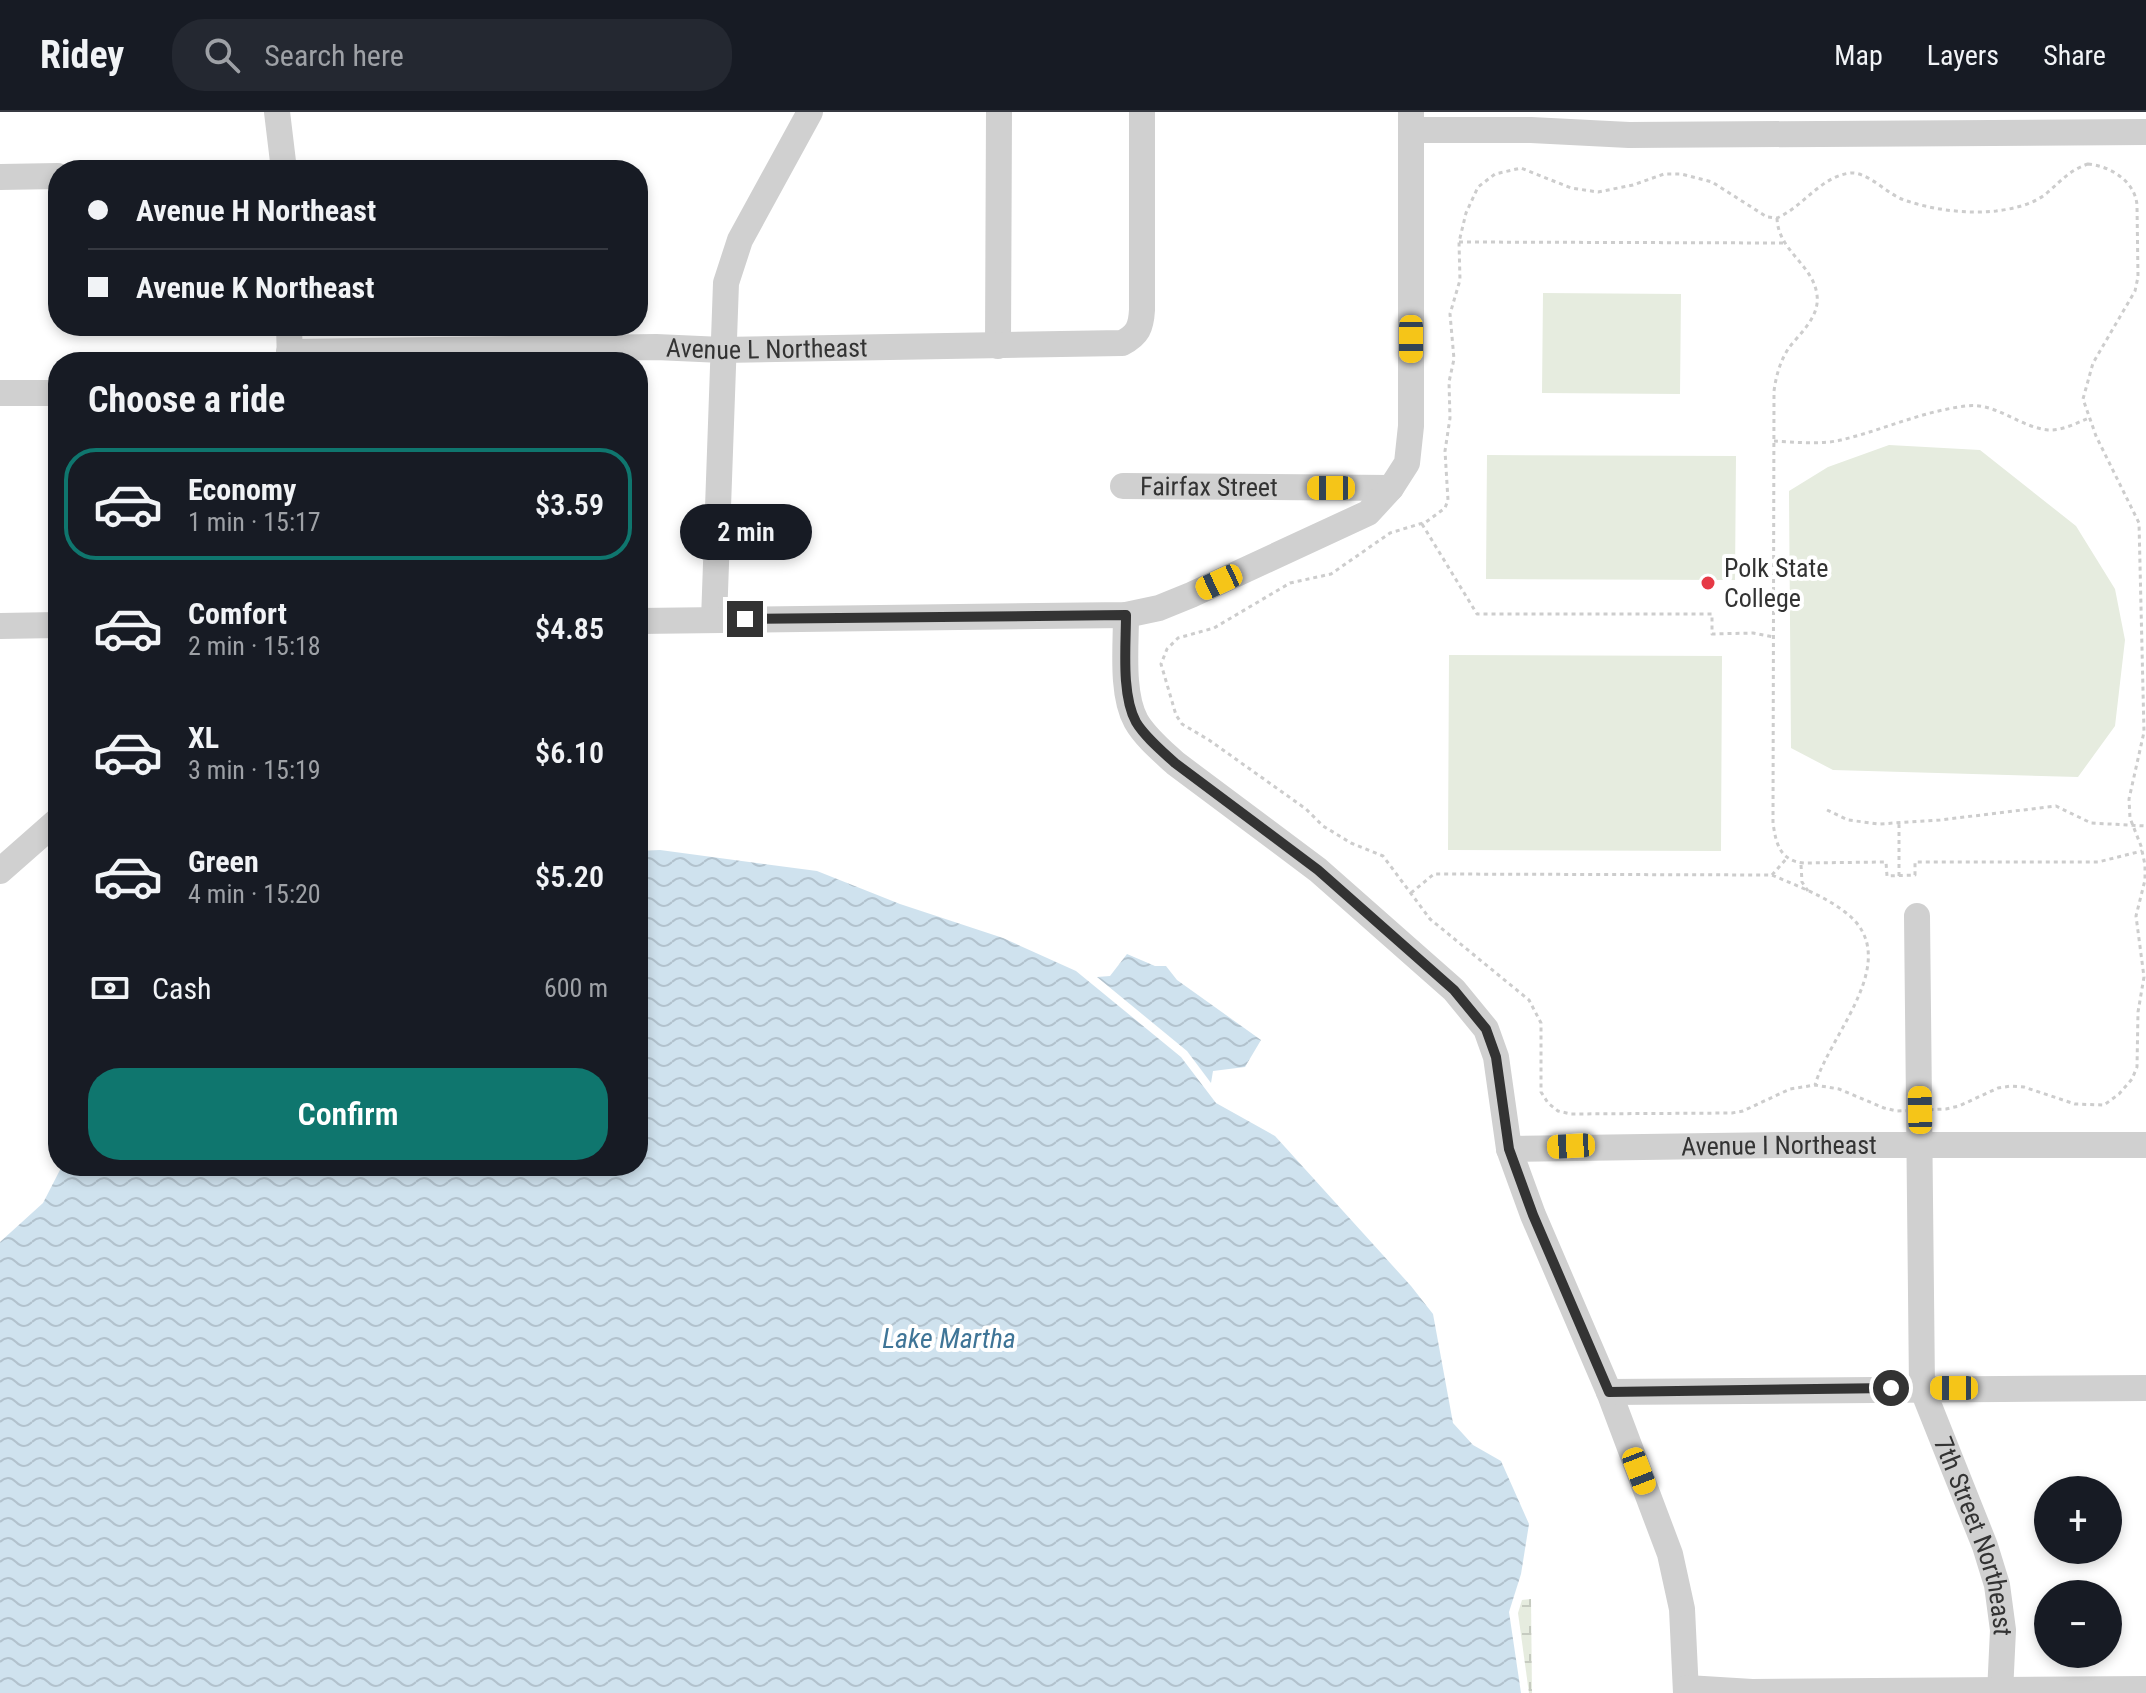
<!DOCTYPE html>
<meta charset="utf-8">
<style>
:root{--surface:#171b24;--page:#242831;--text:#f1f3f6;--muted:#9ea1a6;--line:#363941;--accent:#0f766e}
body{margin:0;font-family:"Roboto Condensed",sans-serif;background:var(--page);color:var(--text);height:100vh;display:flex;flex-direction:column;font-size:30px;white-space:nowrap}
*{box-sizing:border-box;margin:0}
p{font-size:26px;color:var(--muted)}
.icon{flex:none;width:44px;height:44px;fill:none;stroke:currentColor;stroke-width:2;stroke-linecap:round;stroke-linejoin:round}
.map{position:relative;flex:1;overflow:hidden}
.details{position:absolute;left:48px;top:240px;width:600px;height:824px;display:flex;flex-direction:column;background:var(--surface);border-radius:32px;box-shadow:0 4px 12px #0003}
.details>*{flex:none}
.top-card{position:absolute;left:48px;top:48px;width:600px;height:176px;border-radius:32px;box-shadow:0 4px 12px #0003;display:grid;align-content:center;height:176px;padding:0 40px;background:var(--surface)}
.buttons{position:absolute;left:2034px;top:1364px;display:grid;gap:16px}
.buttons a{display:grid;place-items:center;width:88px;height:88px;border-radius:50%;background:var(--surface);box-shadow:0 4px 12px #0003;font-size:40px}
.end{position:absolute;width:36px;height:36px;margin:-18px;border:10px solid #333;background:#fff;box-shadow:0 0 0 4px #fff}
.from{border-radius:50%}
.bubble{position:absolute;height:56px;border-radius:28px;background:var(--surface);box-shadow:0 4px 12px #0003;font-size:26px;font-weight:600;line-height:56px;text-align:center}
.car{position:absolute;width:24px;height:48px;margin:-24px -12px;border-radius:10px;box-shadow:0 0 6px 2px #0007;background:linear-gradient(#f5c518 24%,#345 0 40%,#f5c518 0 76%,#345 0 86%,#f5c518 0)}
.top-card b{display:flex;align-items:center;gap:28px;height:76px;font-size:30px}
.top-card b+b{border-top:2px solid var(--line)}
.top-card i{width:20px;height:20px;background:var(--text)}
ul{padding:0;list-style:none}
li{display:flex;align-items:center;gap:24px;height:112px;margin:0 16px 12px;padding:0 24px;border:4px solid transparent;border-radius:32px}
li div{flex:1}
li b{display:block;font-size:30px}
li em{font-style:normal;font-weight:600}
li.on{border-color:var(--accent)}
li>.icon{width:72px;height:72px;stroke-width:1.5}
h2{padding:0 40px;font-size:36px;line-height:96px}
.pay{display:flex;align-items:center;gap:20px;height:88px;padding:0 40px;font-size:30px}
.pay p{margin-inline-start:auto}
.button{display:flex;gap:16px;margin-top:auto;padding:16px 40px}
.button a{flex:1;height:92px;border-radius:32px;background:var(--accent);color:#fff;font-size:32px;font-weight:600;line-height:92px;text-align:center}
header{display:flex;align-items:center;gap:48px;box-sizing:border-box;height:112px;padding:0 40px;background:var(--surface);border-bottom:2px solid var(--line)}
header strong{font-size:38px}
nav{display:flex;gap:44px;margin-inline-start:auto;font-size:28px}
.search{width:560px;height:72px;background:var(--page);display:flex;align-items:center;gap:20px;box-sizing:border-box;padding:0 28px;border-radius:32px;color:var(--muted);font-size:30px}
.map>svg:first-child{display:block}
.wetland{fill:url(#wetland-marsh)}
.pitch{fill:#e6ecdf}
.water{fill:url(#water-waves)}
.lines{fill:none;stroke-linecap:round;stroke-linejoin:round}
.path{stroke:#cdcdcd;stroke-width:3;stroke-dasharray:4 4;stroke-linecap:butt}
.minor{stroke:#d0d0d0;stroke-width:26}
.route{stroke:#333;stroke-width:10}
.poi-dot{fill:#e63946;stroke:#fff;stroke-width:3}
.labels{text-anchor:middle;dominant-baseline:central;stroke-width:8;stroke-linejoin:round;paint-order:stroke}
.street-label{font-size:26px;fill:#333;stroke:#fff}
.poi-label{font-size:26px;fill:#333;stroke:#fff;text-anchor:start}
.water-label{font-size:28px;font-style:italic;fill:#3f7597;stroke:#fff}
</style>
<header>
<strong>Ridey</strong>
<div class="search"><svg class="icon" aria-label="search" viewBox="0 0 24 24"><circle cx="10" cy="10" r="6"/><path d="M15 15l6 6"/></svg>Search here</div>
<nav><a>Map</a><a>Layers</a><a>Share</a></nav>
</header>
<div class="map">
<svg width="2146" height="1581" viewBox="0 0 2146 1581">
<defs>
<pattern id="wetland-marsh" width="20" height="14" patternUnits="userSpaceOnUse" patternTransform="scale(2)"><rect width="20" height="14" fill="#e6ecdf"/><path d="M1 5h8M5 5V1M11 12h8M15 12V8" fill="none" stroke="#c6cbc0"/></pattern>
<pattern id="water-waves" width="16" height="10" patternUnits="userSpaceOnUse" patternTransform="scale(2)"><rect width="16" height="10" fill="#cfe2ee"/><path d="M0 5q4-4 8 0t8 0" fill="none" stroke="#b2c2cd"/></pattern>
</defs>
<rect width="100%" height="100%" fill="#fff"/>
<path class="wetland" d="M1531,1487L1532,1581H1529L1518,1501L1522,1488Z"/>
<path class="pitch" d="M1543,181L1681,182L1680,282L1542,281Z
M1889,333L1980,338L2076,414L2115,477L2125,528L2115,614L2078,665L1833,658L1791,636L1789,379L1828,355Z
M1487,343L1736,344L1735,468L1486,467Z
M1449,543L1722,544L1721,739L1448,738Z"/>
<path class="water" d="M660,738L817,759L900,792L1003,826L1076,859L1181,945L1216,991L1275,1024L1411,1174L1433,1202L1453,1311L1473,1333L1501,1349L1529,1412L1521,1462L1509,1500L1521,1581H0V1130L43,1091L62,1054H638V739Z
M1127,842L1155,854H1166L1177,868L1261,928L1245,955L1213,959L1211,971L1187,939L1097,865L1110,864Z"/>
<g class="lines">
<path class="path" d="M2088,52C2110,54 2135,69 2137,93L2138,165L2135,179L2093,251L2083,287L2096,324L2139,411L2144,620L2129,687L2130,706L2141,734L2145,753V768L2136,804L2144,865L2138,900L2137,955L2132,967L2119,982L2104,993L2075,992L2024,975L2011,974L1998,976L1959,994L1946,997L1897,999L1884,996L1839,977L1815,973L1790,977L1743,999L1732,1001L1571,1002L1558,999L1548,991L1541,980V911L1529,888L1430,807L1383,744L1351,731L1323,714L1306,697L1209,628L1182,612L1176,603L1161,552L1167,537L1178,526L1214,516L1290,471L1331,462L1390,421L1426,410L1445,396L1448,388L1445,339L1450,306L1449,270L1454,247L1450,202L1460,168L1459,130L1466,101L1478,75L1495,62L1521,56L1571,76L1598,80L1633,73L1664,62H1681L1712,70L1767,105L1777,106C1803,95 1820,65 1850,61C1867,59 1887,82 1904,88C1933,98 1966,102 1996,99C2013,97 2035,92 2048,80C2062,68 2070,58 2088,52Z
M1777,106C1778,139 1813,152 1817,183C1820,205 1800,221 1788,237C1780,250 1776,264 1774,279L1773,711C1776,732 1780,749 1804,751L1886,750L1887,764L1915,763V750H2098L2142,739
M1459,130L1783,131
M1774,329C1795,330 1820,333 1841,328C1883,318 1923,299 1966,294C1996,290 2019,315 2048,318C2062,319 2076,311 2089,306
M1422,412L1477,502H1712V522L1753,521L1774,525
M1827,698L1848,708L1879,712L1940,708L2056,694L2091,711L2146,714
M1899,712V764
M1801,753L1802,770L1808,779
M1772,763L1787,746
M1411,781L1434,762L1772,763C1797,774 1823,783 1845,800C1906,846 1830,921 1815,973"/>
<g class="minor">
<path d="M277,0L284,58"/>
<path d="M1411,18H1531L1629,23L2146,20"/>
<path d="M0,65L58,64"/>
<path d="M289,214L290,250"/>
<path d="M998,234L999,0"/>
<path id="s1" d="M289,240L656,235L722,238L1122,231C1138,223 1141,215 1142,198V0"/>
<path d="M0,281H58"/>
<path id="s2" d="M1123,374L1391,376"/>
<path d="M1126,503C1126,534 1121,582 1136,609C1145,625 1162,639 1175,651L1318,758L1454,878L1486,917L1496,945L1509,1037L1533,1103L1609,1280L1670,1442L1682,1497L1686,1581"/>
<path d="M714,508L726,171L740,128L810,0"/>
<path d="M638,509L1126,503L1159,496L1191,483L1368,401L1391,376L1407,351L1411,314V0"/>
<path d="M0,514L58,513"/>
<path d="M0,759L58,708"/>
<path id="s3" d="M1917,804L1922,1276L1985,1434L1997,1473L2003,1518L2000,1581"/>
<path id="s4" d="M1509,1037L1785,1033H2146"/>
<path d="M1609,1280L2146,1276"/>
<path d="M1687,1576L1752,1580L2146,1577"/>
</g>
</g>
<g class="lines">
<path class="route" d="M745,507L1126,503C1126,534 1121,582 1136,610C1145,625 1162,639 1175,651L1318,758L1454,878L1486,917L1496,945L1509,1037L1533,1103L1609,1280L1891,1276"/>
</g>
<circle class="poi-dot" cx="1708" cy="471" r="8"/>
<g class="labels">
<g class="street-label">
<text stroke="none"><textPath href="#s1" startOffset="478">Avenue L Northeast</textPath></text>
<text stroke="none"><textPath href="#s2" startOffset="86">Fairfax Street</textPath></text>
<text stroke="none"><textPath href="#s4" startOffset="270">Avenue I Northeast</textPath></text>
<text stroke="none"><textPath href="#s3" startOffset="630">7th Street Northeast</textPath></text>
</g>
<g class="poi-label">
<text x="1724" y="456">Polk State<tspan x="1724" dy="30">College</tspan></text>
</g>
<g class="water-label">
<text x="949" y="1226">Lake Martha</text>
</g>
</g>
</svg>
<div class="buttons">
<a>+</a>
<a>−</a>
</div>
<i class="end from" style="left:1891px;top:1276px"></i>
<i class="end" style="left:745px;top:507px"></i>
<div class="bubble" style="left:680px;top:392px;width:132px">2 min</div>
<i class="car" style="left:1411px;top:227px;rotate:180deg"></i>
<i class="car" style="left:1331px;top:376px;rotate:270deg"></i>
<i class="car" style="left:1219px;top:470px;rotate:245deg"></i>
<i class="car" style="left:1920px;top:998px;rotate:359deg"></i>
<i class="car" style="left:1571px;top:1034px;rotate:267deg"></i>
<i class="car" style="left:1954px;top:1276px;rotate:270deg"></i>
<i class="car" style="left:1639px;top:1359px;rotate:159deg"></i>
<div class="top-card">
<b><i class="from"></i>Avenue H Northeast</b>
<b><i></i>Avenue K Northeast</b>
</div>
<section class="details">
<h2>Choose a ride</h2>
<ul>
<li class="on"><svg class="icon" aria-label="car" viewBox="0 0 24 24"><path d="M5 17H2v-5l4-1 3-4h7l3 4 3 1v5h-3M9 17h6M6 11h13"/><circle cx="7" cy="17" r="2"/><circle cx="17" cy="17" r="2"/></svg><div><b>Economy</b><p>1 min · 15:17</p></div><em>$3.59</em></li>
<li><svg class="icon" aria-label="car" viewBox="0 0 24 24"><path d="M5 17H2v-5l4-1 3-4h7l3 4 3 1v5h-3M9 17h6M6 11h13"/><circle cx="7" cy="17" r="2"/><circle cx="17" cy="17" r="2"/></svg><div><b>Comfort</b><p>2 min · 15:18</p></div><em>$4.85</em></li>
<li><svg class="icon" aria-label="car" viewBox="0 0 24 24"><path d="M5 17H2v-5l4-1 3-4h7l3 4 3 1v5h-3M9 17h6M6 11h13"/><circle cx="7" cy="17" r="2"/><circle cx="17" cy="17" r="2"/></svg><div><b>XL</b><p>3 min · 15:19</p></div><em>$6.10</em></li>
<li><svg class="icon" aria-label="car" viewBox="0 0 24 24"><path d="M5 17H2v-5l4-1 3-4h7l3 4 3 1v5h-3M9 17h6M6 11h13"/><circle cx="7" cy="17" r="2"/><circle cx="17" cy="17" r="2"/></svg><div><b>Green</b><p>4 min · 15:20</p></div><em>$5.20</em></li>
</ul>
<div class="pay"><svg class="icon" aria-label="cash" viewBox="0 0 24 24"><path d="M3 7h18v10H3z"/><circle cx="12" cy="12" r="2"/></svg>Cash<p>600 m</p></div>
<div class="button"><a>Confirm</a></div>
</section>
</div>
